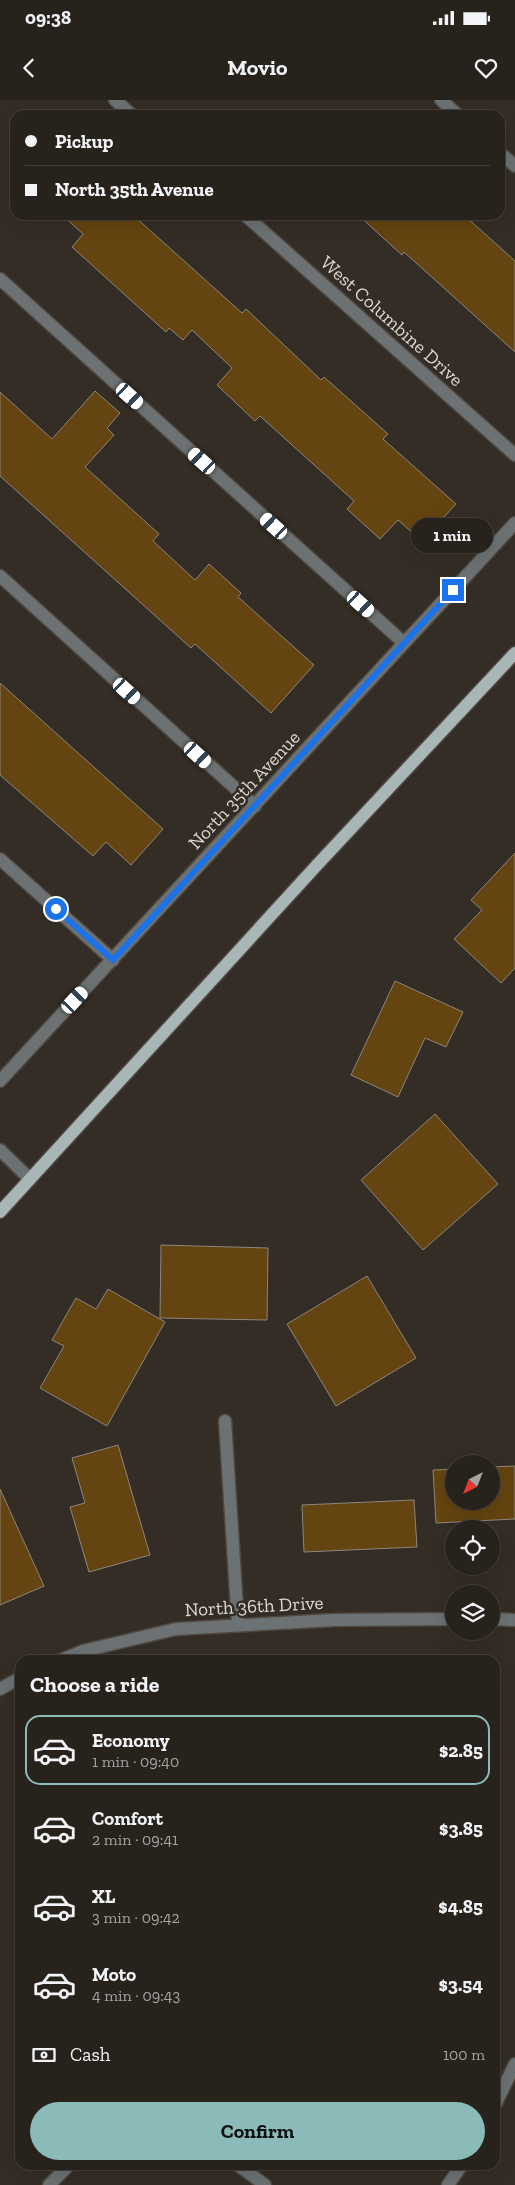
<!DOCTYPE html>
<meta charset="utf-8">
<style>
:root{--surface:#27221c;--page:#332f29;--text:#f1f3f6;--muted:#a4a4a3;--line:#433f3b;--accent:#8bbbb9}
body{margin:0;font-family:"Zilla Slab",serif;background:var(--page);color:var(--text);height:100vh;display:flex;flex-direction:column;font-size:19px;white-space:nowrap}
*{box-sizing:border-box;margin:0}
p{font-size:16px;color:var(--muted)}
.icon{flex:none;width:28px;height:28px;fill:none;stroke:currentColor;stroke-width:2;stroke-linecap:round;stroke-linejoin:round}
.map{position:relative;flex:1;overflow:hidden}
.side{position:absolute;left:15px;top:1555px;width:485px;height:515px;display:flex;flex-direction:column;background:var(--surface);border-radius:15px;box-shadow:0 5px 20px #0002,0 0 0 1px var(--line)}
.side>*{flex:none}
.guide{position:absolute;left:10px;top:10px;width:495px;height:110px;border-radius:15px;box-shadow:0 5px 20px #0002,0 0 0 1px var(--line);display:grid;align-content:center;height:110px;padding:0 15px;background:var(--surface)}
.needle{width:32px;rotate:222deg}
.fabs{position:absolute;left:445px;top:1355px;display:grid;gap:10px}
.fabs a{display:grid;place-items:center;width:55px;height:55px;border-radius:50%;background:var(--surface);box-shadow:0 5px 20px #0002,0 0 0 1px var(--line);font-size:25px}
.end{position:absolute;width:22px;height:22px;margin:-11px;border:6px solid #1a73e8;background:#fff;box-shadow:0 0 0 2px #fff}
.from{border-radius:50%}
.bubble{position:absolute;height:35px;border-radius:18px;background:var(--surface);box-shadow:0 5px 20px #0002,0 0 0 1px var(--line);font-size:16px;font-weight:800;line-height:35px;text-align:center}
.car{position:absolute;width:15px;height:30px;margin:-15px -8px;border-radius:6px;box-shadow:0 0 4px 1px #0007;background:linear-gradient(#fff 24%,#345 0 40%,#fff 0 76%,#345 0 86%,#fff 0)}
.guide b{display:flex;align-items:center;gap:18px;height:48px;font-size:19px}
.guide b+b{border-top:1px solid var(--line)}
.guide i{width:12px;height:12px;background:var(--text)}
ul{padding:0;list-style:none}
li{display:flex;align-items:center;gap:15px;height:70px;margin:0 10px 8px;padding:0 5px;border:2px solid transparent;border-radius:15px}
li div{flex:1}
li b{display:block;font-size:19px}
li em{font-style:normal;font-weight:800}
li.on{border-color:var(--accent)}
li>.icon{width:45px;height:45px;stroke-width:1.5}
h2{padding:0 15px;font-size:22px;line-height:60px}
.pay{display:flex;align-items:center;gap:12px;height:55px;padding:0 15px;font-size:19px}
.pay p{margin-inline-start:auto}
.action{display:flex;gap:10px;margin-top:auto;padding:10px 15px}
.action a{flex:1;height:58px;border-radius:30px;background:var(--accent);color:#111;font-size:20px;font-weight:800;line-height:58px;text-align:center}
.status{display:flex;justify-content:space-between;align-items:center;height:35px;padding:0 25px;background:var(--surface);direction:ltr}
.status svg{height:14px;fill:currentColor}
header{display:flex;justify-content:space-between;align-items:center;height:65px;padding:0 15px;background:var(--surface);font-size:22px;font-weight:800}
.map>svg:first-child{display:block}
.building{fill:#644410;stroke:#8e867c}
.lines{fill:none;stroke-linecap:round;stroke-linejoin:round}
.minor-casing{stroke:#4f4841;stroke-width:15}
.major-casing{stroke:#4f4841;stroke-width:15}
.minor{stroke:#6c7273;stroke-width:12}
.major{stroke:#a9b6b7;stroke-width:12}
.route{stroke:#1a73e8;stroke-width:6}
.labels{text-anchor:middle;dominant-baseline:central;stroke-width:5;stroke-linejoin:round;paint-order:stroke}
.street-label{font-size:19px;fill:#dcd8d2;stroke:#342d25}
</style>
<div class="status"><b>09:38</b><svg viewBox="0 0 49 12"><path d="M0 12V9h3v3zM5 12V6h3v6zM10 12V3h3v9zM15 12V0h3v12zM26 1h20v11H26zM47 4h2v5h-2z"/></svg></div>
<header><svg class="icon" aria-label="back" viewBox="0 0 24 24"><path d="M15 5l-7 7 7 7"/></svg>Movio<svg class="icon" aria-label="heart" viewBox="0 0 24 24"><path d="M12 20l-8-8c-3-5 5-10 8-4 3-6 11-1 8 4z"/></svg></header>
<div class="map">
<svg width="515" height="2085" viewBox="0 0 515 2085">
<rect width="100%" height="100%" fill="#342d25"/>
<path class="building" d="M62,115H133L242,213L246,209L321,280L324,277L388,334L383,339L456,404L422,441L398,420L380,439L347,409L354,401L260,316L255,321L217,285L232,268L192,230L183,240L169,228L166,232L72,147L83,134Z
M358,115H464L515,161V252L404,152L402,155Z
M95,291L120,313L107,328L114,335L85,367L159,434L153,441L195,480L209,464L241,493L238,497L314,565L271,613L195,544L191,548L0,376V292L52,339Z
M0,583L163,729L131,765L106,742L93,756L0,675Z
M515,753V868L501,883L454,839L482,810L471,800Z
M395,881L463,912L446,947L425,938L398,997L351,975Z
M435,1014L498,1084L423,1150L361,1080Z
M161,1145L268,1148L267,1220L160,1218Z
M367,1176L416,1258L336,1306L287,1224Z
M108,1189L165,1222L107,1326L40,1288L64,1246L52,1240L76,1198L96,1209Z
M118,1345L150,1455L89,1472L70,1407L85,1403L72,1358Z
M515,1366V1419L436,1423L433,1370L454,1369V1401H491V1367Z
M0,1389L44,1486L0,1505Z
M414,1400L417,1447L304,1452L302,1405Z"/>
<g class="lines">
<g class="minor-casing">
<path id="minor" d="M115,0L132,15
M441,0L458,15
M500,53L515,66
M245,115L515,355
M0,179L404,543
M0,476L255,706
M0,759L113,860
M0,981L515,423
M0,1050L30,1079
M225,1321L238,1524
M491,1519L515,1520
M61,1560L83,1551L176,1529L334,1520L454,1519
M0,1589L20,1578
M495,2005L515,1964
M238,2065L265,2085
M49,2085L69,2065
M448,2085L462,2065"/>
</g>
<g class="major-casing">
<path id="major" d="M0,1112L317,765L515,553"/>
</g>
<use href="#minor" class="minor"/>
<use href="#major" class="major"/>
</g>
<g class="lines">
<path class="route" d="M56,809L113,860L453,490"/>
</g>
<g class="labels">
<g class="street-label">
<text transform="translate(392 221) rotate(42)">West Columbine Drive</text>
<text transform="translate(244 690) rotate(-47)">North 35th Avenue</text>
<text transform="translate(254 1506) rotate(-3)">North 36th Drive</text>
</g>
</g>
</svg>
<div class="fabs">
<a><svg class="needle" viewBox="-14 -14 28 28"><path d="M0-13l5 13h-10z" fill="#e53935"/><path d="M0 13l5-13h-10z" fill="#a4a4a3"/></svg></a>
<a><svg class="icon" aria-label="locate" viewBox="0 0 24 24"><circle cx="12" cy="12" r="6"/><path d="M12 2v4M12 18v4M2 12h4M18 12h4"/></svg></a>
<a><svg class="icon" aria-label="layers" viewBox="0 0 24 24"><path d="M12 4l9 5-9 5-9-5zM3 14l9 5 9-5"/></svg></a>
</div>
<i class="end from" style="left:56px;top:809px"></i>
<i class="end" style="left:453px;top:490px"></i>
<div class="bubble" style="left:411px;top:418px;width:82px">1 min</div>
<i class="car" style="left:130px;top:296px;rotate:132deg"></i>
<i class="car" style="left:202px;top:361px;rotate:312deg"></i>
<i class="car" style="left:274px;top:426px;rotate:312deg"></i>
<i class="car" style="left:361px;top:504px;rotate:132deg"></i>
<i class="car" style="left:127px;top:591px;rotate:132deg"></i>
<i class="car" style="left:198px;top:655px;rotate:132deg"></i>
<i class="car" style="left:75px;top:900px;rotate:43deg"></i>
<div class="guide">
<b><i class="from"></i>Pickup</b>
<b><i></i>North 35th Avenue</b>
</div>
<section class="side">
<h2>Choose a ride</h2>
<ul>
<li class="on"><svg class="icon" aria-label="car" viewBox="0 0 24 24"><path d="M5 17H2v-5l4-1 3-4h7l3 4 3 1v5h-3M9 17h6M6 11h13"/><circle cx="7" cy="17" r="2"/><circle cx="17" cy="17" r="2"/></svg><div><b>Economy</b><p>1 min · 09:40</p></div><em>$2.85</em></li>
<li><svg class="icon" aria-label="car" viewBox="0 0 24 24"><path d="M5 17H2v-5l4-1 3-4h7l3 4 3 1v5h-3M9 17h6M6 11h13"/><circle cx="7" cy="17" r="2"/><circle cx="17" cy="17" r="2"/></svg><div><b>Comfort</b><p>2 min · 09:41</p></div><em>$3.85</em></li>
<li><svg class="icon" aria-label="car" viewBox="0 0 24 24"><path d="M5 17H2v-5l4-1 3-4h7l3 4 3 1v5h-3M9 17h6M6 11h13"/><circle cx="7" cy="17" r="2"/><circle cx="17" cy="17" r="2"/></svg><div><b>XL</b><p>3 min · 09:42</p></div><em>$4.85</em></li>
<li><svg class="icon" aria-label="car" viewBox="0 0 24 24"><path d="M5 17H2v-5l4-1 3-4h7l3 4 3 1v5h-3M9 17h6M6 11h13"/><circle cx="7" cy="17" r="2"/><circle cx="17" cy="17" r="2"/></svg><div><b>Moto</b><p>4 min · 09:43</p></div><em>$3.54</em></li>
</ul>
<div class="pay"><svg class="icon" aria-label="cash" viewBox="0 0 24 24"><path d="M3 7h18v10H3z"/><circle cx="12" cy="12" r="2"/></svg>Cash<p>100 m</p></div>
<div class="action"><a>Confirm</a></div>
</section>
</div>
